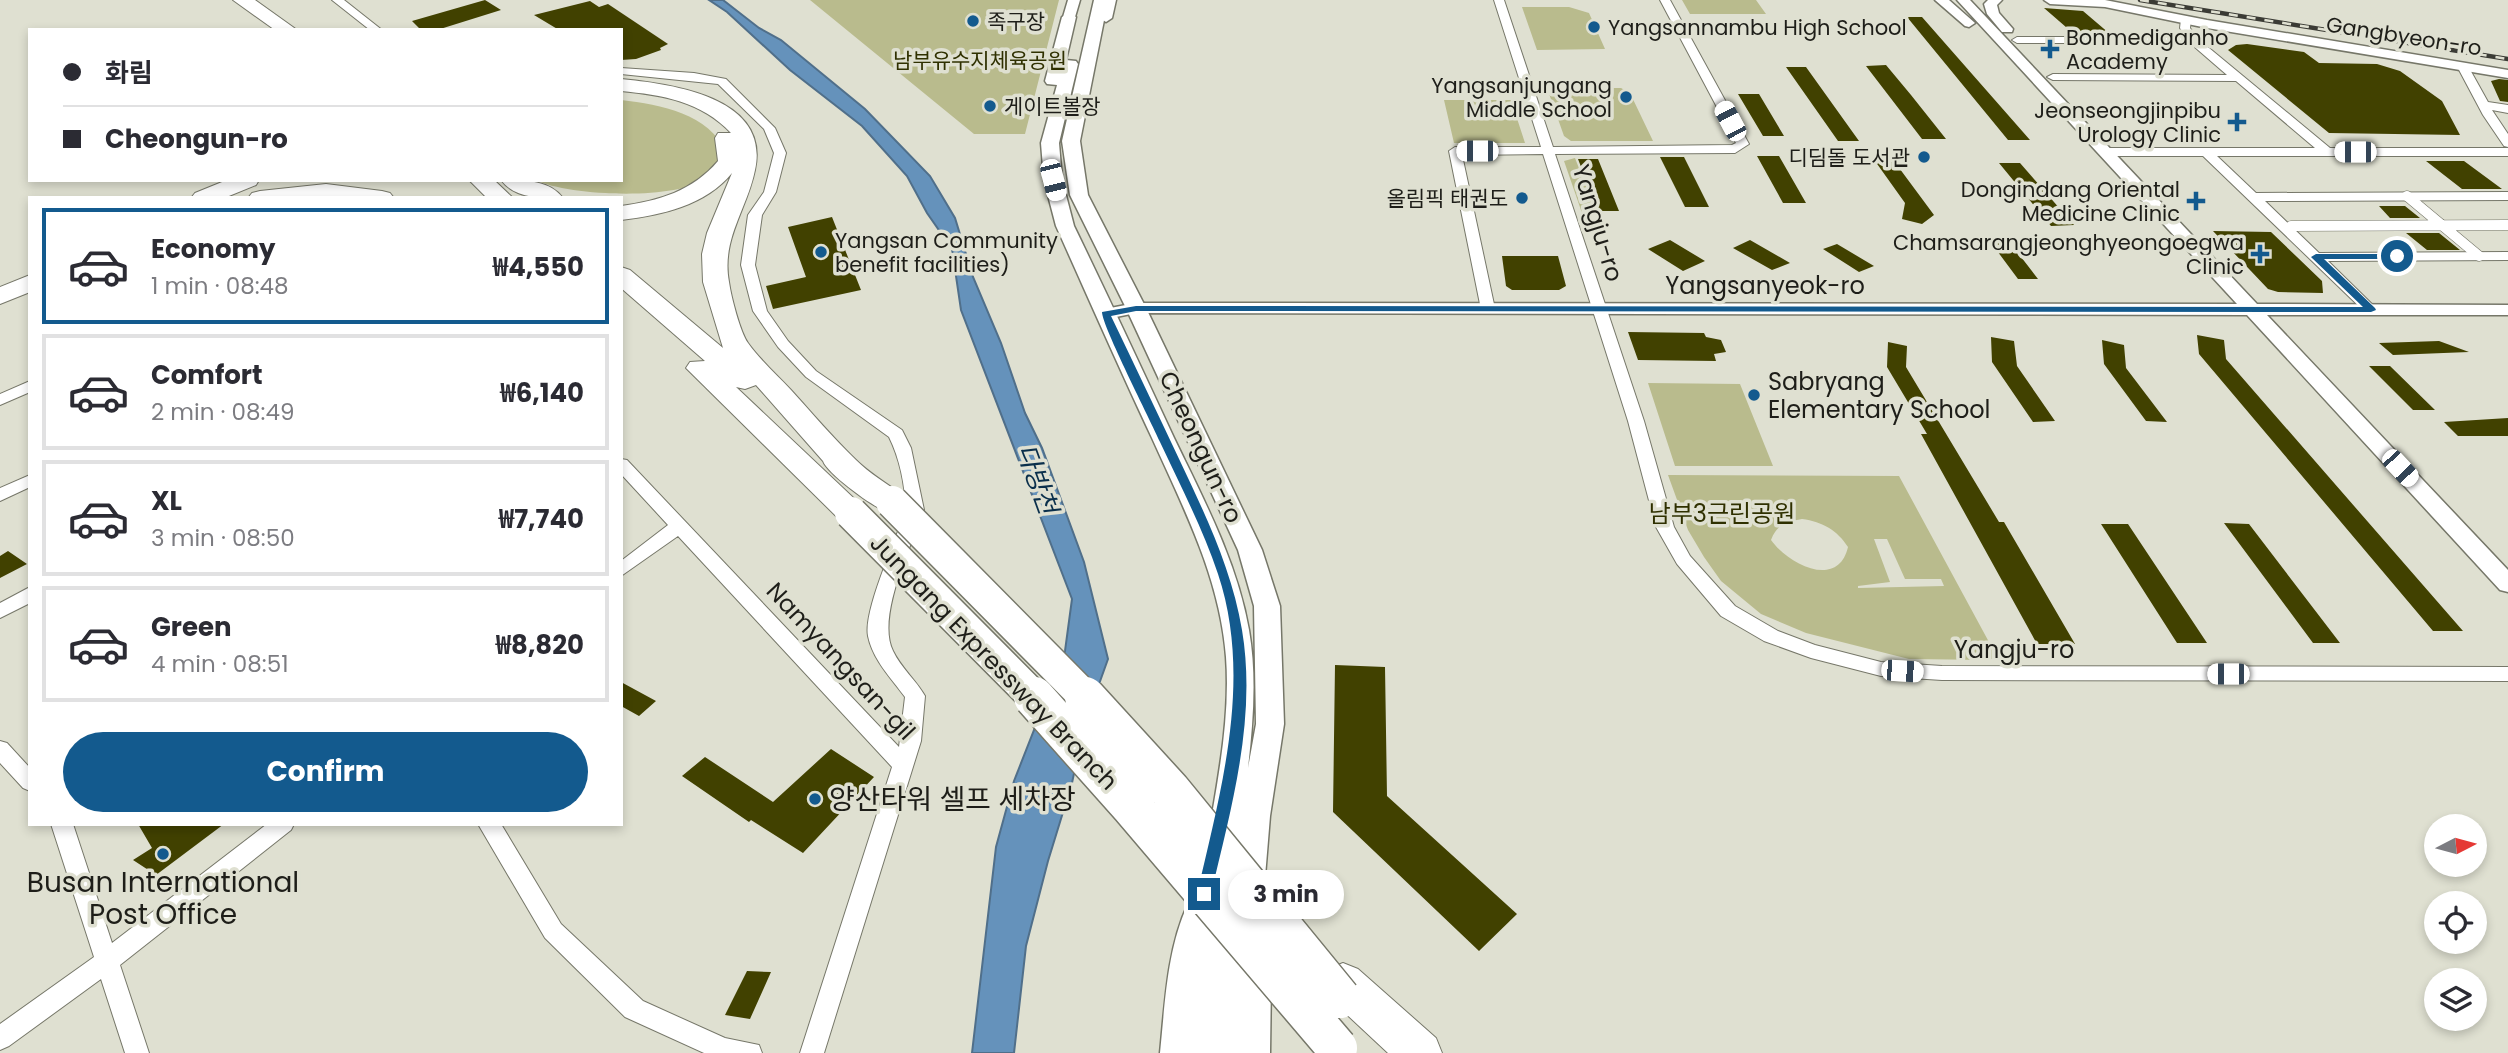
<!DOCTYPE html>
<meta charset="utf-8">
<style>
:root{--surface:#fff;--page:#f2f2f3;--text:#2b2b33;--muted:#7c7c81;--line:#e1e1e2;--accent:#135a8e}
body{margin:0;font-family:Poppins,"Noto Sans KR",sans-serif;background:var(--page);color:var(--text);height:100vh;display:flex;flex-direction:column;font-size:26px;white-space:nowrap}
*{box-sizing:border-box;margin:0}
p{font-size:23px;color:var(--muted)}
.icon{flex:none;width:38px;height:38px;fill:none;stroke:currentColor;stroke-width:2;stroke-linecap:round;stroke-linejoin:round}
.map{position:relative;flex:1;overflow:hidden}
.sheet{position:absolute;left:28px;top:196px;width:595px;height:630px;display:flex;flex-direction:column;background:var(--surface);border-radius:0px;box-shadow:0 4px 10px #0003}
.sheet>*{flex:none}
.banner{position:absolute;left:28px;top:28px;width:595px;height:154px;border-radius:0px;box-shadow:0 4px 10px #0003;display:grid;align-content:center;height:154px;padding:0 35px;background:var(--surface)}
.needle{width:46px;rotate:84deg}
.tools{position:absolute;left:2424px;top:814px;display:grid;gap:14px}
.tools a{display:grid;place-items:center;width:63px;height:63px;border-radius:50%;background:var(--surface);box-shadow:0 4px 10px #0003;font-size:35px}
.end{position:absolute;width:32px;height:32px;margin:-16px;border:9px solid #135a8e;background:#fff;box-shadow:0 0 0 4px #fff}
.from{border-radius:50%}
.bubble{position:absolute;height:49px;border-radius:24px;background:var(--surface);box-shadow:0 4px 10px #0003;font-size:23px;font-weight:700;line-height:49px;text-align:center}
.car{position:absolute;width:21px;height:42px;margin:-21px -10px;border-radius:9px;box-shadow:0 0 5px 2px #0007;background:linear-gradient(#fff 24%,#345 0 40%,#fff 0 76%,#345 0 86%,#fff 0)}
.banner b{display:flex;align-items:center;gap:24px;height:66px;font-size:26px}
.banner b+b{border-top:2px solid var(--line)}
.banner i{width:18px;height:18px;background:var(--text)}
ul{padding:12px 0 0;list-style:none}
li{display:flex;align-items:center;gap:21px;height:116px;margin:0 14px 10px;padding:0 21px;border:4px solid var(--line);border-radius:0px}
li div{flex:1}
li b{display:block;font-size:26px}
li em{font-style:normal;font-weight:700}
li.current{border-color:var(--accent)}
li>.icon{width:63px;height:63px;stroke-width:1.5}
.button{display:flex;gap:14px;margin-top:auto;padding:14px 35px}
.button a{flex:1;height:80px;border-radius:42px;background:var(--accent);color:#fff;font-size:28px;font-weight:700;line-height:80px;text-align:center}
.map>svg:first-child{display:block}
.green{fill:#b9bb8d;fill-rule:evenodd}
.water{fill:#6592bb;stroke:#506f8a;stroke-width:2}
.building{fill:#414100}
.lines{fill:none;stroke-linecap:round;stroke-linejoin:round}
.pedestrian-casing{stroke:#767769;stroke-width:11}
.minor-casing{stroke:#767769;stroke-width:2}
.tertiary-casing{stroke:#767769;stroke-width:3}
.secondary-casing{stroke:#767769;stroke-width:3}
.motorway-casing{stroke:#767769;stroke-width:2}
.pedestrian{stroke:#fff;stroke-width:10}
.minor{fill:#fff;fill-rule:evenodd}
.tertiary{fill:#fff;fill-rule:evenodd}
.secondary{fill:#fff;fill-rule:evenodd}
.motorway{fill:#fff;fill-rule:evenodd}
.rail-casing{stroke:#3b3b35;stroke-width:4.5}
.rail{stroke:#dfe0d1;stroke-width:2.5;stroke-dasharray:9;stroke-linecap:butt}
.motorway-bridge-far1-casing{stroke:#767769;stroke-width:35;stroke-linecap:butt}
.motorway-bridge-casing{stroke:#767769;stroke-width:43;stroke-linecap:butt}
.motorway-bridge-far1{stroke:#fff;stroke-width:32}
.motorway-bridge{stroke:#fff;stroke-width:40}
.route{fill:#135a8e}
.poi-dot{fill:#135a8e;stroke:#dfe0d1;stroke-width:2.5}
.labels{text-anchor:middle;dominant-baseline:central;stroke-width:7;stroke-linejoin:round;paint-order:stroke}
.far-poi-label{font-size:21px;fill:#1e1e19;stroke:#dfe0d1;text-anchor:end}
.far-street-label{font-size:21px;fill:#1e1e19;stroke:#dfe0d1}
.far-park-label{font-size:21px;fill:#2f3000;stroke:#dfe0d1}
.street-label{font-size:24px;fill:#1e1e19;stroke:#dfe0d1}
.poi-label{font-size:24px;fill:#1e1e19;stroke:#dfe0d1;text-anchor:start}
.park-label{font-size:24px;fill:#2f3000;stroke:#dfe0d1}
.water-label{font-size:26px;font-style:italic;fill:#0a2f4b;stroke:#dfe0d1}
.near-poi-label{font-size:28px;fill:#1e1e19;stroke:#dfe0d1;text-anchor:start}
</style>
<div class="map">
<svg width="2508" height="1053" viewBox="0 0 2508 1053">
<rect width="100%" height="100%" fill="#dfe0d1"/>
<path class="green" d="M810,0H1059L1025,134H974Z
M1682,0H1756L1766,14H1690Z
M1522,7H1569L1589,13L1605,49L1537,50Z
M1547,88H1621L1630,93L1653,141H1571L1564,136Z
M621,100C662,105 708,113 727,153C720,161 714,172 706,178C678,201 567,196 536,180H621Z
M1444,100H1511L1525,143H1454Z
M1575,158L1596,212L1582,213L1564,161Z
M1648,383L1740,384L1773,466H1675Z
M1668,475L1899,476L1996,655L1990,660L1909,659L1806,633L1761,614L1721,581L1704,557L1688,530ZM1802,519C1823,522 1837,530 1848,547C1838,590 1788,564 1771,540C1777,524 1786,522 1802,519ZM1874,539H1887L1905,579H1941L1944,586L1858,588V586L1890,582Z"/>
<path class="water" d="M709,0H723L759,28L781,40L865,109L930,176L955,218L973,277L1001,343L1025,413L1042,448L1084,562L1108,659L1084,726L1072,783L1048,861L1026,946L1014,1053H972L996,847L1014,781L1065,651L1072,599L961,310L952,249L927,213L907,176L862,126L790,70L727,12Z"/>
<path class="building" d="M485,0L501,10L437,30H421L412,21Z
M590,1L599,7L608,4L668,44L660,48L661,50L636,59L621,60V30H559L534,15Z
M2044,8L2083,11L2110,34H2074Z
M1907,17H1922L2030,140H2008Z
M2247,44L2304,52L2319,63L2377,64L2400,71L2442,101L2460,135L2329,133L2228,50L2236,45Z
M1886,65L1911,95L1946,139H1922L1866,66Z
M1786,67H1806L1859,141H1838Z
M2499,79L2508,80V102L2500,101L2491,81Z
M1738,94H1759L1784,136H1763Z
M1757,156H1779L1806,203H1783Z
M1660,157H1684L1709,207H1685Z
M1578,159H1598L1619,211H1598Z
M1875,161H1894L1934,215L1922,224L1902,219L1905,203Z
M2426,161H2464L2502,189H2462Z
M1999,163H2020L2074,225L2051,226Z
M2379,206H2405L2420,218H2390Z
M832,217L861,290L773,309L766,286L806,277L788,227Z
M2213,231L2271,232L2322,281L2323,293L2278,292L2268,289Z
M2406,233H2439L2460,250H2427Z
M1670,240L1705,261L1683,271L1648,249Z
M1750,240L1790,263L1772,270L1733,248Z
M1989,240H2008L2038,279H2018Z
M1837,244L1874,266L1859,272L1823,249Z
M1502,256H1558L1566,286L1559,290H1512L1506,286Z
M1628,332L1704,333L1706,337L1721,340L1726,352L1714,354L1716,361L1638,360Z
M2197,335L2224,340L2226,359L2463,631H2433L2199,354Z
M1991,337L2014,341L2017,366L2055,421L2033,422L1992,362Z
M2102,340L2124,345L2126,368L2167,422L2146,421L2104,364Z
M2439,341L2469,352L2393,355L2379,343Z
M1888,342L1907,346L1906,367L1999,522H2004L2075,644H2037L1921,434H1927L1887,367Z
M2369,366H2390L2435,410H2413Z
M2508,418V436H2458L2444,422Z
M2224,523L2249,524L2340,643H2313Z
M2101,524H2128L2207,643H2177Z
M8,551L27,564L0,578V556Z
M1335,665L1385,667L1387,796L1517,914L1479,951L1333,812Z
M621,682L656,701L639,716L621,706Z
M831,749L874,777L803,853L751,820L749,822L682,776L705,757L773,802Z
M138,824H224L156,875L133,860L152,848Z
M747,971L771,972L750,1019L725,1015Z"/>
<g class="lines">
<g class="pedestrian-casing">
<path id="pedestrian" d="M2407,196L2479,256
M2291,226L2508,225"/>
</g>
<g class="minor-casing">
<path id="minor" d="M332,0H344L382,30H370Z
M1494,0H1504L1553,147L1732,145L1736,143L1660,0H1670L1749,144L1735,153L1555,154L1644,421L1674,527L1690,556L1735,606L1778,631L1815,645L1881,662L1942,666L2508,667V681L1942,680L1881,676L1811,658L1764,641L1721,616L1677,564L1656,527L1628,421L1543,154L1462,155L1495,309L1488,313L1481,309L1449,151L1455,147H1541Z
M2186,16L2191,19L2190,28L2197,38L2330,148H2508V156H2217L2256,193L2508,192V200L2265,201L2319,253L2508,252V260L2328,261L2378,310L2371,314L2366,313L2203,156H2105L2099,152L2105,148H2315L2236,81L2053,80L2047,77L2053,74L2227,75L2190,43H2017L2012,40L2017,37H2185L2180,28L2181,19Z
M2460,66H2468L2488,102L2508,105V113L2492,110L2508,134V147L2504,146L2483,115L2458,68Z
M621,68L694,73L726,79L775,128L786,153L776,192L762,215L755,265L767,311L788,341L816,371L902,430L911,448L924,510C911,546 876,617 893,651C901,668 916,680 925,696L921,741L824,1053H800L892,767L678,536L621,576V561L668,525L621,474V459L627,460L899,747L905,697C891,678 873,660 868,636C863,611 897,537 906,510C905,486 900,459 889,437L806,377L778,347L753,311L741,265L748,215L764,192L774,153L764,129L718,84L621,74Z
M30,381V392L0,405V394Z
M30,475V487L0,501V488Z
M30,587V603L0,618V603Z
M0,741L7,743L30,768V791L23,788L0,763Z
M51,824H73L112,943L267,824H294L291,830L120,965L149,1053H125L101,979L9,1046L0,1050V1024L94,957Z
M478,824H501L561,924L643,1001L725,1038L759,1045L762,1053H704L625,1017L545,938Z"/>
</g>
<g class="tertiary-casing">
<path id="tertiary" d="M1068,0H1080L1075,17L1069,21L1063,17Z
M1104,0H1116L1112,18L1106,22L1100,18Z
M1935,0H1949L1975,23L1969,27L1965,26Z
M1957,0H1970L2257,304L2508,305V315H2267L2508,570V592L2500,590L2247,315L1136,313L1106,319L1097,314L1100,310L1136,303L2237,304Z
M1988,0H2002L1997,5L1999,13L2013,29L2012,32H2002L1987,14L1984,4Z
M2044,0H2105L2207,20L2508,70V78L2207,28L2105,7L2050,4Z"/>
</g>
<g class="secondary-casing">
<path id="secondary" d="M1094,0H1108L1080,141L1088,195L1146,308L1262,550L1280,606L1284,724L1270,816L1264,889L1259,899L1248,903L1237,899L1232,889L1236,852L1231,866L1220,870L1209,866L1205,857C1215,792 1231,724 1226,657C1220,578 1184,509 1152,438C1119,368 1088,297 1056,226L1044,180L1041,143L1057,85L1047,84L1045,81L1062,17L1069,13L1076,17L1066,60L1076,61L1078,64L1059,143L1062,180L1074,226C1108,296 1141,367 1174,438C1204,500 1237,562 1249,630C1257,676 1253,723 1248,768L1256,724L1254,606L1238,550L1126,308L1070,195L1062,141Z
M1214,883L1225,887L1230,897L1226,952L1228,935L1233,925L1244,920L1255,925L1260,935L1258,966L1266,969L1271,980L1270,1053H1160C1165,1004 1167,949 1188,904L1198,900L1203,887Z"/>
</g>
<g class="motorway-casing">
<path id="motorway" d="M233,0H255L297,30H275Z
M621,79C672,84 771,97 755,170C747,210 721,239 729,282C731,296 740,332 748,343C760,360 777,375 791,390C812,413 833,438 856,460C869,473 887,484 903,495L907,502L903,509C895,511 889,513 881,509C868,503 827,473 823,461L756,385L745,389L736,387L862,506L867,513L862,520L851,524L840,520L686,368L690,362L705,361L621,288V267L630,270L723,348L703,282L702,254L707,233L732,173C705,206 661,215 621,220V206C658,201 693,191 718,161L715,138L718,133H731C701,101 662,95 621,91Z
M227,180H259L256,185L224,198H191L195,193Z
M469,180H494L513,198H487Z
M501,180C521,180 549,179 563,198C542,198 515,199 501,180Z
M326,184L382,191L390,193L394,198H248L252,193L260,191Z
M30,275V292L0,304V287Z
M1343,963L1358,969L1436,1038L1442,1053H1388L1328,997L1322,983L1328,969Z"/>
</g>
<use href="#pedestrian" class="pedestrian"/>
<use href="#minor" class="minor"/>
<use href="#tertiary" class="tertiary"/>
<use href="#secondary" class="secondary"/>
<use href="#motorway" class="motorway"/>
<g class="rail-casing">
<path id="rail" d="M2140,0L2508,59"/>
</g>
<use href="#rail" class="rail"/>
<g class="motorway-bridge-far1-casing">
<path id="motorway-bridge-far1" d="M892,502L1087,699
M851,513L1036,699"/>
</g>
<g class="motorway-bridge-casing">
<path id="motorway-bridge" d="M1034,697L1131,806L1337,1048
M1085,697L1170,790L1340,998"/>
</g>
<use href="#motorway-bridge-far1" class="motorway-bridge-far1"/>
<use href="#motorway-bridge" class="motorway-bridge"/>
</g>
<path class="route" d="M2316,254H2397L2402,256L2397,259H2324L2375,308L2376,310L2371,312L1136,311L1111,316C1134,364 1157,412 1180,461C1206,516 1232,570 1242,630C1257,719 1231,808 1211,894L1204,900L1199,898L1197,894C1221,790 1253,679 1218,574C1203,529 1180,485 1160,442C1151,421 1102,326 1102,312L1136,306L2363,307L2312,258L2311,257Z"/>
<g class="poi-dot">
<circle cx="973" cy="21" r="7"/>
<circle cx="1594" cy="27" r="7"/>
<path d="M2046.5 38.5h7v7h7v7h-7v7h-7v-7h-7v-7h7z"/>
<circle cx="1626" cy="97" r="7"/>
<circle cx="990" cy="106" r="7"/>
<path d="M2233.5 111.5h7v7h7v7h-7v7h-7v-7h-7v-7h7z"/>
<circle cx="1924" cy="157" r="7"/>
<circle cx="1522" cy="198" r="7"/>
<path d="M2192.5 190.5h7v7h7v7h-7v7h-7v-7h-7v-7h7z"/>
<circle cx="821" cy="252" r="7"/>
<path d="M2256.5 243.5h7v7h7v7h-7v7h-7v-7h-7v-7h7z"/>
<circle cx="1754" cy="395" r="7"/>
<circle cx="815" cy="799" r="7"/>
<circle cx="163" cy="854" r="7"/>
</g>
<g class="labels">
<g class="far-poi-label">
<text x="987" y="21" text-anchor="start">족구장</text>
<text x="1608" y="27" text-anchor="start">Yangsannambu High School</text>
<text x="2066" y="37" text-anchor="start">Bonmediganho<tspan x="2066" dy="24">Academy</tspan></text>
<text x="1612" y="85">Yangsanjungang<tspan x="1612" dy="24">Middle School</tspan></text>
<text x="1004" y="106" text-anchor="start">게이트볼장</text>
<text x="2221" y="110">Jeonseongjinpibu<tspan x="2221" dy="24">Urology Clinic</tspan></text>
<text x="1910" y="157">디딤돌 도서관</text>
<text x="2180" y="189">Dongindang Oriental<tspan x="2180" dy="24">Medicine Clinic</tspan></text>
<text x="1508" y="198">올림픽 태권도</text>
<text x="835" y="240" text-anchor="start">Yangsan Community<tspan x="835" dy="24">benefit facilities)</tspan></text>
<text x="2244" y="242">Chamsarangjeonghyeongoegwa<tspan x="2244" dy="24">Clinic</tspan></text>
</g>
<g class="far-street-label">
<text transform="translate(2404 36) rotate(9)">Gangbyeon-ro</text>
</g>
<g class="far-park-label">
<text x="980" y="60">남부유수지체육공원</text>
</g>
<g class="street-label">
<text transform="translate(1598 223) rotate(73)">Yangju-ro</text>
<text x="1765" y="285">Yangsanyeok-ro</text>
<text transform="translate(1201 447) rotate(65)">Cheongun-ro</text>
<text x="2014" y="649">Yangju-ro</text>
<text transform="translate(841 661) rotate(47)">Namyangsan-gil</text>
<text transform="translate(994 662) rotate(46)">Jungang Expressway Branch</text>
</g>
<g class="poi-label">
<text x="1768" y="381">Sabryang<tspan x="1768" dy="28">Elementary School</tspan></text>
</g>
<g class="park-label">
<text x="1722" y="513">남부3근린공원</text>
</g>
<g class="water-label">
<text transform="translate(1037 479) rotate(70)">다방천</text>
</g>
<g class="near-poi-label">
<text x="829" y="799">양산타워 셀프 세차장</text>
<text x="163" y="882" text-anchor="middle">Busan International<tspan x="163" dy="32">Post Office</tspan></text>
</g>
</g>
</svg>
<div class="tools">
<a><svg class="needle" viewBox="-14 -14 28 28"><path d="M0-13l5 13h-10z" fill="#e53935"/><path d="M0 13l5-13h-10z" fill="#7c7c81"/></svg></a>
<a><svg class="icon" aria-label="locate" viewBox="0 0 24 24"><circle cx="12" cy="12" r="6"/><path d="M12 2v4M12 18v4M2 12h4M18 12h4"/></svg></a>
<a><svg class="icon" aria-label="layers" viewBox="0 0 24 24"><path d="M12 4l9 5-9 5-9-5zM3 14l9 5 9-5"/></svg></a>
</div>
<i class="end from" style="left:2397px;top:256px"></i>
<i class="end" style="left:1204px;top:894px"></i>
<div class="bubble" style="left:1228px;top:870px;width:116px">3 min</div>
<i class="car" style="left:1730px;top:121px;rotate:332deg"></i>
<i class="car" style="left:1477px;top:151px;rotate:270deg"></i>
<i class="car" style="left:2355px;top:152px;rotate:270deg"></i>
<i class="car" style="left:1053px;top:180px;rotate:166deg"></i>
<i class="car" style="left:2400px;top:468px;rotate:137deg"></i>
<i class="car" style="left:1902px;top:671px;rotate:94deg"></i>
<i class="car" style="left:2228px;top:674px;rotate:270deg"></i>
<div class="banner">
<b><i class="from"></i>화림</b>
<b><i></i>Cheongun-ro</b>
</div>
<section class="sheet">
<ul>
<li class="current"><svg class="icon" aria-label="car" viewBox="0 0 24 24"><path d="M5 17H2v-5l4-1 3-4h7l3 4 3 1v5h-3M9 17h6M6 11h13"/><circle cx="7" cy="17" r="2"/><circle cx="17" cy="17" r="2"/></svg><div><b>Economy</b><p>1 min · 08:48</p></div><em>₩4,550</em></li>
<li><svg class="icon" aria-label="car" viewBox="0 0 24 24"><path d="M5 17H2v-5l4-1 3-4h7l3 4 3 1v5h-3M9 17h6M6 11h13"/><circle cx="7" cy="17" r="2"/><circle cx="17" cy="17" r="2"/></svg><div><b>Comfort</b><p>2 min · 08:49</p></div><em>₩6,140</em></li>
<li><svg class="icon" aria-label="car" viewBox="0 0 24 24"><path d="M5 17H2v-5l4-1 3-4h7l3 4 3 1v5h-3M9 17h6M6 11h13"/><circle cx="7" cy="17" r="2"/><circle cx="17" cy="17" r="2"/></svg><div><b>XL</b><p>3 min · 08:50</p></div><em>₩7,740</em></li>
<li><svg class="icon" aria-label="car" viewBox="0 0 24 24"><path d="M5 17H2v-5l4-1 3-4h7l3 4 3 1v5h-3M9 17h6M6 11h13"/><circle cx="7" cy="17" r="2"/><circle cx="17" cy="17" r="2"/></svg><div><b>Green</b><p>4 min · 08:51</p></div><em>₩8,820</em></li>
</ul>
<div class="button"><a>Confirm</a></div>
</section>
</div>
